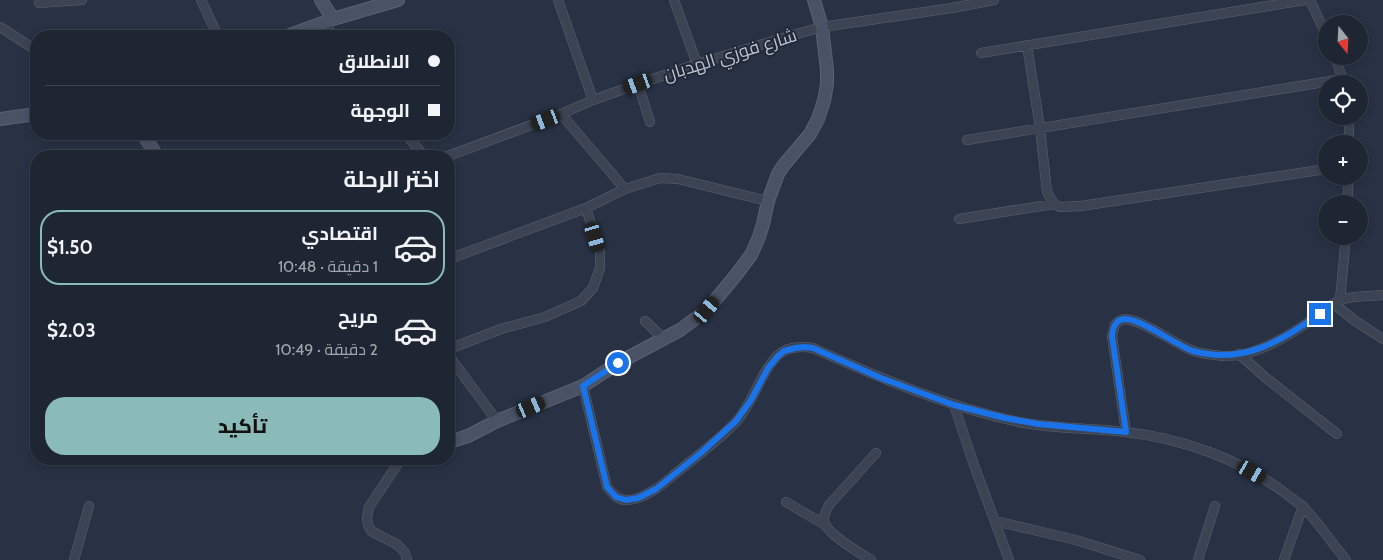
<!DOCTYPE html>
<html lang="ar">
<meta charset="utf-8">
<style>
:root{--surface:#1e2633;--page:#262e3b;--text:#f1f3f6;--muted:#a1a5ac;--line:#3c434e;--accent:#8bbbb9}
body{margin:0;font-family:Cabin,Cairo,sans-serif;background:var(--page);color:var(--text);direction:rtl;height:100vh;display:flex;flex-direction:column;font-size:19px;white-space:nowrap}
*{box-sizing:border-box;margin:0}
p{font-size:16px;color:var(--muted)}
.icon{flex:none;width:28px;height:28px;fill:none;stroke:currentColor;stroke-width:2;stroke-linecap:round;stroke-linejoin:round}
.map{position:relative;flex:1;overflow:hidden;direction:ltr}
.panel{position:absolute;left:30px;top:150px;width:425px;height:315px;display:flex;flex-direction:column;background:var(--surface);border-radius:20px;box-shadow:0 2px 8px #0003,0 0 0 1px var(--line);direction:rtl}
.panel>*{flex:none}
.banner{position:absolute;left:30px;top:30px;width:425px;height:110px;border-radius:20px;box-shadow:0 2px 8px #0003,0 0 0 1px var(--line);direction:rtl;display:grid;align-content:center;height:110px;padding:0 15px;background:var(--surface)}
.needle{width:32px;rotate:162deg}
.tools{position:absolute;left:1318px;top:15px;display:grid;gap:10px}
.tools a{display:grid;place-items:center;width:50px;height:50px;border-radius:50%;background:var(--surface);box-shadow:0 2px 8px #0003,0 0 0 1px var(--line);font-size:25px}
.end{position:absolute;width:22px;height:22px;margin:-11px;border:6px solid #1a73e8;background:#fff;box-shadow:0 0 0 2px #fff}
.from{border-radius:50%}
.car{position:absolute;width:15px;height:30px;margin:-15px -8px;border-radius:6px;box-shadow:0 0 4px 1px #0007;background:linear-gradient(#222 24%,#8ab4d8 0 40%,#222 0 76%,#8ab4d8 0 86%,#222 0)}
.banner b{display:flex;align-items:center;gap:18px;height:48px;font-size:19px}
.banner b+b{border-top:1px solid var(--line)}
.banner i{width:12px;height:12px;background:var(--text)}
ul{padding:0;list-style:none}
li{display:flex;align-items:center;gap:15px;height:75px;margin:0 10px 8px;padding:0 5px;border:2px solid transparent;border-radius:20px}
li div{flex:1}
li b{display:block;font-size:19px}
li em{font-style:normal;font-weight:800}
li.on{border-color:var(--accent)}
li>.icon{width:45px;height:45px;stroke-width:1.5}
h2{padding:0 15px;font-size:22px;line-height:60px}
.primary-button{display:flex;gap:10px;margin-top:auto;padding:10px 15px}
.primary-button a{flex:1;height:58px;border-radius:20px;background:var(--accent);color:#111;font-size:20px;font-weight:800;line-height:58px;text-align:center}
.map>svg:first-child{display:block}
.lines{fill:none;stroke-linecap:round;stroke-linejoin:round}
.street-casing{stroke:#5b6271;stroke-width:10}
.secondary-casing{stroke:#5b6271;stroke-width:14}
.street{stroke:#3c4453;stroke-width:9}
.secondary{stroke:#4a5366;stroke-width:12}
.route{stroke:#1a73e8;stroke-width:6}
.labels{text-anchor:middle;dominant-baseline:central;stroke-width:4;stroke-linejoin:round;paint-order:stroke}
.street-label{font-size:18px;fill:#bac0cd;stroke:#212939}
</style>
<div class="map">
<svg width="1383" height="560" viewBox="0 0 1383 560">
<rect width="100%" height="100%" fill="#283244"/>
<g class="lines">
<g class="street-casing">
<path id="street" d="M201,0L218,36
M558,0L593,100
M674,0L697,64
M1310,0L1326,35
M39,3L82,0
M324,23L334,36
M0,27L36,50
M1027,45L1040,128L1047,192L1054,204
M981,53L1305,0
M1335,56L1344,84
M638,84L650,122
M561,114L625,189
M406,134L424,156
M967,140L1343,79
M1349,144V116
M448,156L561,114L593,100L638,84L697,64L793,35L822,27L952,8L994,0
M1347,204L1349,176
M959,219L1054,204L1060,207L1081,206L1326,169
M449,259L586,208L625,189L660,178L678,179L768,201
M1340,300L1346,236
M1334,304L1354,320L1383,339
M645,321L663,338
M449,349L501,329L545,317L581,301L593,288L600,268V252L586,208
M1239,354L1266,378L1337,434
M449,356L497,421
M583,386L607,487C613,494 617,499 625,500C635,501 646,495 654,490C664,484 672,476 681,469C699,455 722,437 737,421C753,402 761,372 777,356C787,346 801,346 813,348C880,378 948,407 1019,422C1053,429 1090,428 1125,432C1181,438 1240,459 1285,493C1291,498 1298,502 1303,507C1318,522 1332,543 1346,560
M954,405L974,465L1009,560
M1126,432L1112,336L1115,325C1117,322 1120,320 1124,319C1139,318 1174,343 1189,349C1199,354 1212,355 1223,356C1252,358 1287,337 1310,321C1319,314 1328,306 1338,301C1351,295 1369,297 1383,295
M401,459L369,507L367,518L368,525L371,531L398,545L405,553L407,560
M786,502L825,525
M995,521L1076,540L1140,560
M74,560L89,506
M871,560C860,553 829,535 825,524C822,517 826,511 829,505L876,453
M1198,560L1215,506
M1284,560L1303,506"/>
</g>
<g class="secondary-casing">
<path id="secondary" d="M321,0L333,19
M287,36L333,19L398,0
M0,119L36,114
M143,134L157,156
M449,442L468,436L497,421L583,386L618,363L680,330L707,310L736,275L751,255L759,237L763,224L768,201L778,174L783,166L810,134L818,119L824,101L827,84V70L822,27L814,0"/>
</g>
<use href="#street" class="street"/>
<use href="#secondary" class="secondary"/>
</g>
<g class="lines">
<path class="route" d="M618,363L583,386L607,487L616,497L626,500L638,498L656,489L702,452L736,421L751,400L768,368L778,356L784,351L795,348L804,347L813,348L881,378L954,405L1005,418L1038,424L1126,432L1112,336C1113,328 1115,320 1124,319C1141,318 1175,345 1193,351C1244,365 1280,341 1320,314"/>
</g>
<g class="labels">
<g class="street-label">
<text transform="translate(730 55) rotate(-17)">شارع فوزي الهدبان</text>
</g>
</g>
</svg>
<div class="tools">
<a><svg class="needle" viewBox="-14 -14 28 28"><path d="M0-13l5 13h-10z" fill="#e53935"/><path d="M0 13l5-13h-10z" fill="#a1a5ac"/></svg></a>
<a><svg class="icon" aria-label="locate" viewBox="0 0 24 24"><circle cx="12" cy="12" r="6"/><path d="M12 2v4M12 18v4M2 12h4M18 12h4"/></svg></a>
<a>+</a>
<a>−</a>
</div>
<i class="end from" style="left:618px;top:363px"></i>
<i class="end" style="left:1320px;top:314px"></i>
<i class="car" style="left:638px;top:84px;rotate:250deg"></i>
<i class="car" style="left:546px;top:120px;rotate:249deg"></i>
<i class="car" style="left:595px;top:237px;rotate:163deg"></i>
<i class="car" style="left:707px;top:310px;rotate:40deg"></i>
<i class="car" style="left:531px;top:407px;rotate:67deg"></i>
<i class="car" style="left:1252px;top:472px;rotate:120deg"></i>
<div class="banner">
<b><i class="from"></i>الانطلاق</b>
<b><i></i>الوجهة</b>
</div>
<section class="panel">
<h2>اختر الرحلة</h2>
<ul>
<li class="on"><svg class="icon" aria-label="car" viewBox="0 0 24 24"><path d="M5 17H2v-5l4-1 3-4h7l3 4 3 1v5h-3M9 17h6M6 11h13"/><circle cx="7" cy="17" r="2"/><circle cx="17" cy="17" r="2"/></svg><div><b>اقتصادي</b><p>1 دقيقة · 10:48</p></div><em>$1.50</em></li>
<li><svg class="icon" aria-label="car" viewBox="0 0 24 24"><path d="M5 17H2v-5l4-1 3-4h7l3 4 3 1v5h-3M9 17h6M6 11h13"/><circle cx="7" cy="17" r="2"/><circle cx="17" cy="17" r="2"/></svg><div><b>مريح</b><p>2 دقيقة · 10:49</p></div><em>$2.03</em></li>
</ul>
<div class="primary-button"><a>تأكيد</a></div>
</section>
</div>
